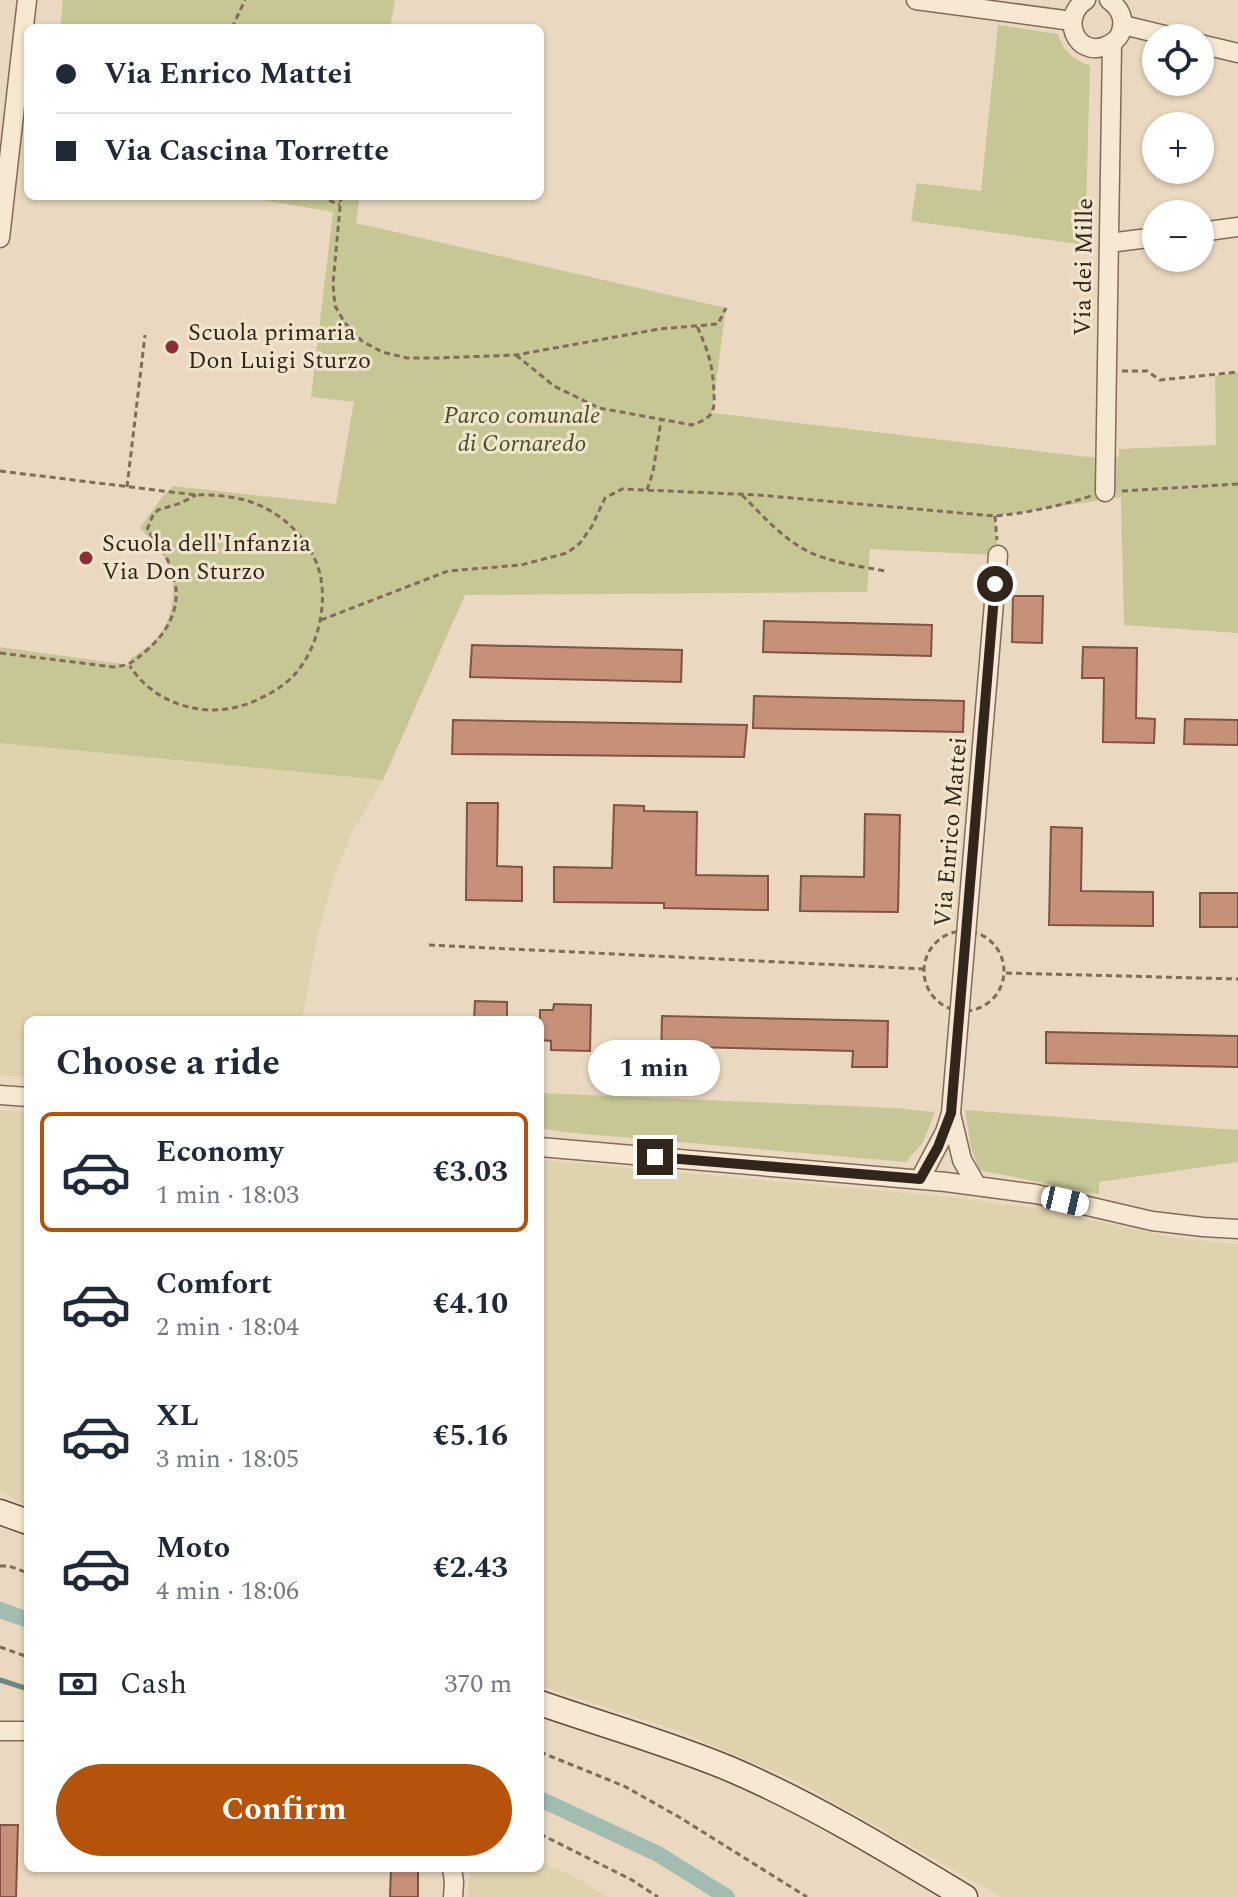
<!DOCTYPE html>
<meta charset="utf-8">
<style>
:root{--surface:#fff;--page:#f6f6f7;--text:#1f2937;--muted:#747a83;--line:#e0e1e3;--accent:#b45309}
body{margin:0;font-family:Spectral,serif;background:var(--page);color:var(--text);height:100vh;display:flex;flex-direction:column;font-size:30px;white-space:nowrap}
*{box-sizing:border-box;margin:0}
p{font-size:26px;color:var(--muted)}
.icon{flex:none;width:44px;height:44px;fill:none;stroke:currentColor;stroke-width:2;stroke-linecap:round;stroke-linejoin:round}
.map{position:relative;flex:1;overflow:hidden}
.side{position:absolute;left:24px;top:1016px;width:520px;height:856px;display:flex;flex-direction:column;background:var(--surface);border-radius:12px;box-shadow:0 2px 6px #0004}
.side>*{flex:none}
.guide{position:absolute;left:24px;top:24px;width:520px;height:176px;border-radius:12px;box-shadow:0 2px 6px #0004;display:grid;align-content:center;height:176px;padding:0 32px;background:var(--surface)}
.controls{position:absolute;left:1142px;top:24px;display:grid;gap:16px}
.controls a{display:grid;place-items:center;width:72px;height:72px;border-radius:50%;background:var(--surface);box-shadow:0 2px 6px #0004;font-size:40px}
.end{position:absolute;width:36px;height:36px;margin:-18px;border:10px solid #32251c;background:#fff;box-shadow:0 0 0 4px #fff}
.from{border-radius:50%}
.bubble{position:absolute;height:56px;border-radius:28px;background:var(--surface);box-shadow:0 2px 6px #0004;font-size:26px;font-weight:700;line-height:56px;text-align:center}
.car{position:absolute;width:24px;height:48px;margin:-24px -12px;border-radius:10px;box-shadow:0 0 6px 2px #0007;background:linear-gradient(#fff 24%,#345 0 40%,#fff 0 76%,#345 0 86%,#fff 0)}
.guide b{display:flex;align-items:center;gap:28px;height:76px;font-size:30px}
.guide b+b{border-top:2px solid var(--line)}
.guide i{width:20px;height:20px;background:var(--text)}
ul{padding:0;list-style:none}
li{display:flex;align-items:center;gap:24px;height:120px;margin:0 16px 12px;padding:0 16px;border:4px solid transparent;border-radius:12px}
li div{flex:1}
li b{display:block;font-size:30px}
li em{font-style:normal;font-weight:700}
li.on{border-color:var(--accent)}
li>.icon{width:72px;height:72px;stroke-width:1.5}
h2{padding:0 32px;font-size:36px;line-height:96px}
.pay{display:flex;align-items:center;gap:20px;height:88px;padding:0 32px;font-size:30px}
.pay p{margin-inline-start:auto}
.primary-button{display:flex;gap:16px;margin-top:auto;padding:16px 32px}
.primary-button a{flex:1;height:92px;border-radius:48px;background:var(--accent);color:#fff;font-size:32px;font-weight:700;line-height:92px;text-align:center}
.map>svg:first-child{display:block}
.farmland{fill:#dfd3ae}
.green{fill:#c6c795}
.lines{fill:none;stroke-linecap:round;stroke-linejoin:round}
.stream{stroke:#6a897f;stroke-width:5}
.canal{stroke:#a2bcb2;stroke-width:16}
.building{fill:#c69178;stroke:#7f5441;stroke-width:2}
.street-casing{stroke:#826b59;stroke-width:21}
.secondary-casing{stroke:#634c3c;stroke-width:27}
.path{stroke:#826b59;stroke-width:3;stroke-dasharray:6 4;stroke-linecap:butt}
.street{stroke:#f6e8d2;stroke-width:18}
.secondary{stroke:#f6e8d2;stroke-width:24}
.route{stroke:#32251c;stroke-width:10}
.poi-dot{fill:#8c2d37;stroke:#f2e5ce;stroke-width:3}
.labels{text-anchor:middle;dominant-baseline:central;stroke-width:6;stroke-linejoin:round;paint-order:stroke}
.street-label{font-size:24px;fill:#32251c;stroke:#f2e5ce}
.poi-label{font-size:24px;fill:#32251c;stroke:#f2e5ce;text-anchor:start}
.park-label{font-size:24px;font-style:italic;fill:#474d24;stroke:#f2e5ce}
</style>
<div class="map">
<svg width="1238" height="1897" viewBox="0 0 1238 1897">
<rect width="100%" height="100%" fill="#ead9c0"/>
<path class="farmland" d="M0,743L383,780L351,835L332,883L318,935L302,1020H28V1077L6,1076L0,1074Z
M0,1110L28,1112V1507L0,1491Z
M540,1160L942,1196L1041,1209L1175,1238L1238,1244V1897H1001L795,1780L676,1730L540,1686Z
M540,1863L570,1874L608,1897H468L470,1868H540Z"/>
<path class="green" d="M63,0H395L390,28H60Z
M998,25L1058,34C1064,53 1072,58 1090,66L1085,245L911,221L917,183L981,191Z
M239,196H360L356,223L726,308L712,413L1105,459L1119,457V449L1216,445L1215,376L1238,372V633L1124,625L1121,497L995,516L998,555L870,549L867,592L465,595L383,780L0,743V647L129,665L131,658C139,652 149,647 156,639C172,623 177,590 170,568C164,552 151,540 140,528L162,497L173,486L336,504L354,402L311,397L333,212Z
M540,1093L895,1108L935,1112L923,1142L906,1162L563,1132L540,1128Z
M965,1110L1238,1130V1162L1099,1182V1194L979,1170L971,1147Z"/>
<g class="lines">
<path class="stream" d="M0,1680L28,1689"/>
<path class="canal" d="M0,1610L28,1620
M540,1799L658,1854L727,1897"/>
</g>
<path class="building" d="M1013,596H1043L1042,643L1012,642Z
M764,621L932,625L931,656L763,652Z
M472,645L682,650L681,682L470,677Z
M1083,647L1137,648L1136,718L1155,719L1154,743L1103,742L1104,678H1082Z
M754,696L964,701L963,732L753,728Z
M1185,719L1238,720V745L1184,744Z
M453,720L747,725L744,757L452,754Z
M467,803H498L497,866L522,867V901L466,900Z
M614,805L644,806V811L697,812L696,875L768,876V910L664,908V903L554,902V867L612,868Z
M865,814L900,815L898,912L800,911L801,876L864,877Z
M1051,827L1082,828L1081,891L1153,892V926L1049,925Z
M1200,893H1238V927H1200Z
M475,1001L507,1002V1020H474Z
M554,1004L591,1005L590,1051L551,1050V1041L540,1040V1010H553Z
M662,1016L888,1021L887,1067H852L853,1051L693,1047V1059H661Z
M1046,1032L1238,1036V1067L1046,1063Z
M0,1825H18L16,1897H0Z
M391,1868H418V1897H390Z"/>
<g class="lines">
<g class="street-casing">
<path id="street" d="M916,0L1072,21
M1086,0C1059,17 1076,58 1106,46C1115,42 1121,37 1122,27C1124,15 1118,7 1109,0
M1123,25L1177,38
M1200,44L1238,53
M1200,232L1238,227
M0,238L27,0
M1109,243L1156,237
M1105,492L1112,44
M0,1095L28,1097
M951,1114L962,1160L977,1186
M540,1147L946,1182L1036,1194L1152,1221L1203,1227L1238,1229
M920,1179L945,1132L951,1113L998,555
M0,1731H28
M452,1868L454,1882L453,1897"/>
</g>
<g class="secondary-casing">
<path id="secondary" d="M0,1512L28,1522
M540,1703C603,1725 668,1743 730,1769C812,1804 889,1851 965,1897"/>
</g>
<path class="path" d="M232,28L245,0
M320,196L340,205
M341,196L333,284L335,306L345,323L362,341L382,352L407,358H437L516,355L659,329L718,324L726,308
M516,355L554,386L599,408L692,425C699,422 708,420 712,412C715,406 714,398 714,393C713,365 708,351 697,326
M1122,371H1147L1160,380L1238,372
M0,471L196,495C221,494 251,498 272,512C292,523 311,546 318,567C330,603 317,655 289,680C280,688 270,694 259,699C240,708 220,712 199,709C171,705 145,690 130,666
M127,487L145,335
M647,490L653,472L661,421
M1122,491L1238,484
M742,495C765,518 788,545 819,556C841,564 863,567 886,571
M995,516L997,540
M321,620L448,571L521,565L567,553L580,543L592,526L605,498L622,489L758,495L995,516C1028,513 1059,506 1091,496
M0,653L114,667C131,665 134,661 146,651C190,613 182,570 147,530L153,515L158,510L181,503L196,495
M924 971a40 40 0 1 1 80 0a40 40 0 1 1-80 0Z
M429,945L924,969
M1006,973L1238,979
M0,1566H9L28,1573
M0,1647L28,1657
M540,1752L624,1786L679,1817L807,1897
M540,1834L632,1880L658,1897"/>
<use href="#street" class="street"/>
<use href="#secondary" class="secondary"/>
</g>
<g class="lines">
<path class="route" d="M655,1157L920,1179L938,1147L951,1113L995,584"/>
</g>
<g class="poi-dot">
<circle cx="172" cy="347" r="8"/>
<circle cx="86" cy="558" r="8"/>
</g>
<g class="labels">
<g class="street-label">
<text transform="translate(1084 267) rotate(-89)">Via dei Mille</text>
<text transform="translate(951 832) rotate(-85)">Via Enrico Mattei</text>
</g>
<g class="poi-label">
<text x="188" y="333">Scuola primaria<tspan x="188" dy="28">Don Luigi Sturzo</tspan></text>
<text x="102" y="544">Scuola dell'Infanzia<tspan x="102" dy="28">Via Don Sturzo</tspan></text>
</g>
<g class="park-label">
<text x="522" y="416">Parco comunale<tspan x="522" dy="28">di Cornaredo</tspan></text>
</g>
</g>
</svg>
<div class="controls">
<a><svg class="icon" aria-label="locate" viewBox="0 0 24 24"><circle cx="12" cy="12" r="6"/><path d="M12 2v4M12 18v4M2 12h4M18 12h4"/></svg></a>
<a>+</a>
<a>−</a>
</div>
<i class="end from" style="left:995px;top:584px"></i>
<i class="end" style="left:655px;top:1157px"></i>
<div class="bubble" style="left:588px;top:1040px;width:132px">1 min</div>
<i class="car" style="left:1065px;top:1201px;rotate:103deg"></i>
<div class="guide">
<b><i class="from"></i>Via Enrico Mattei</b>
<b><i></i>Via Cascina Torrette</b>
</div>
<section class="side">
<h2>Choose a ride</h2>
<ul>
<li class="on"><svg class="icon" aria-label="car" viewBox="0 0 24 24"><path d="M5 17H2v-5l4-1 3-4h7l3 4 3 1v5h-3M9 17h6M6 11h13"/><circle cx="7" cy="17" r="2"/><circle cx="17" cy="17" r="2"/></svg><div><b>Economy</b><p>1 min · 18:03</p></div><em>€3.03</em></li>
<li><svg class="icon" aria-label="car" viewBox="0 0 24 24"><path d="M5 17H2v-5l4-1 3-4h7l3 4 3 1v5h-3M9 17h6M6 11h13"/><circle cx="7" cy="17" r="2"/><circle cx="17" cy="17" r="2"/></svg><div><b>Comfort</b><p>2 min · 18:04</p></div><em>€4.10</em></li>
<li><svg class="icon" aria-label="car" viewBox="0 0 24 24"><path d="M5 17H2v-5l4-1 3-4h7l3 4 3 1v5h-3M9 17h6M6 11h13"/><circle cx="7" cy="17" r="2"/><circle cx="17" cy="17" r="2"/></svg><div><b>XL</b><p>3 min · 18:05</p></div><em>€5.16</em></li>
<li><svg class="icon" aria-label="car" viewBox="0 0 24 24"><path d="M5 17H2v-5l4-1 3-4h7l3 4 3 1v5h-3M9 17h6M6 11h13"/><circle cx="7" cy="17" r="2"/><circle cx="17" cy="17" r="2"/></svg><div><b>Moto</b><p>4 min · 18:06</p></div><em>€2.43</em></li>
</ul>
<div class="pay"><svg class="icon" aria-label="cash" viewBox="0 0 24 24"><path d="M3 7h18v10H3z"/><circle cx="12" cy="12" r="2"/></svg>Cash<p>370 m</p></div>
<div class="primary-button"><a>Confirm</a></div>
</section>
</div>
